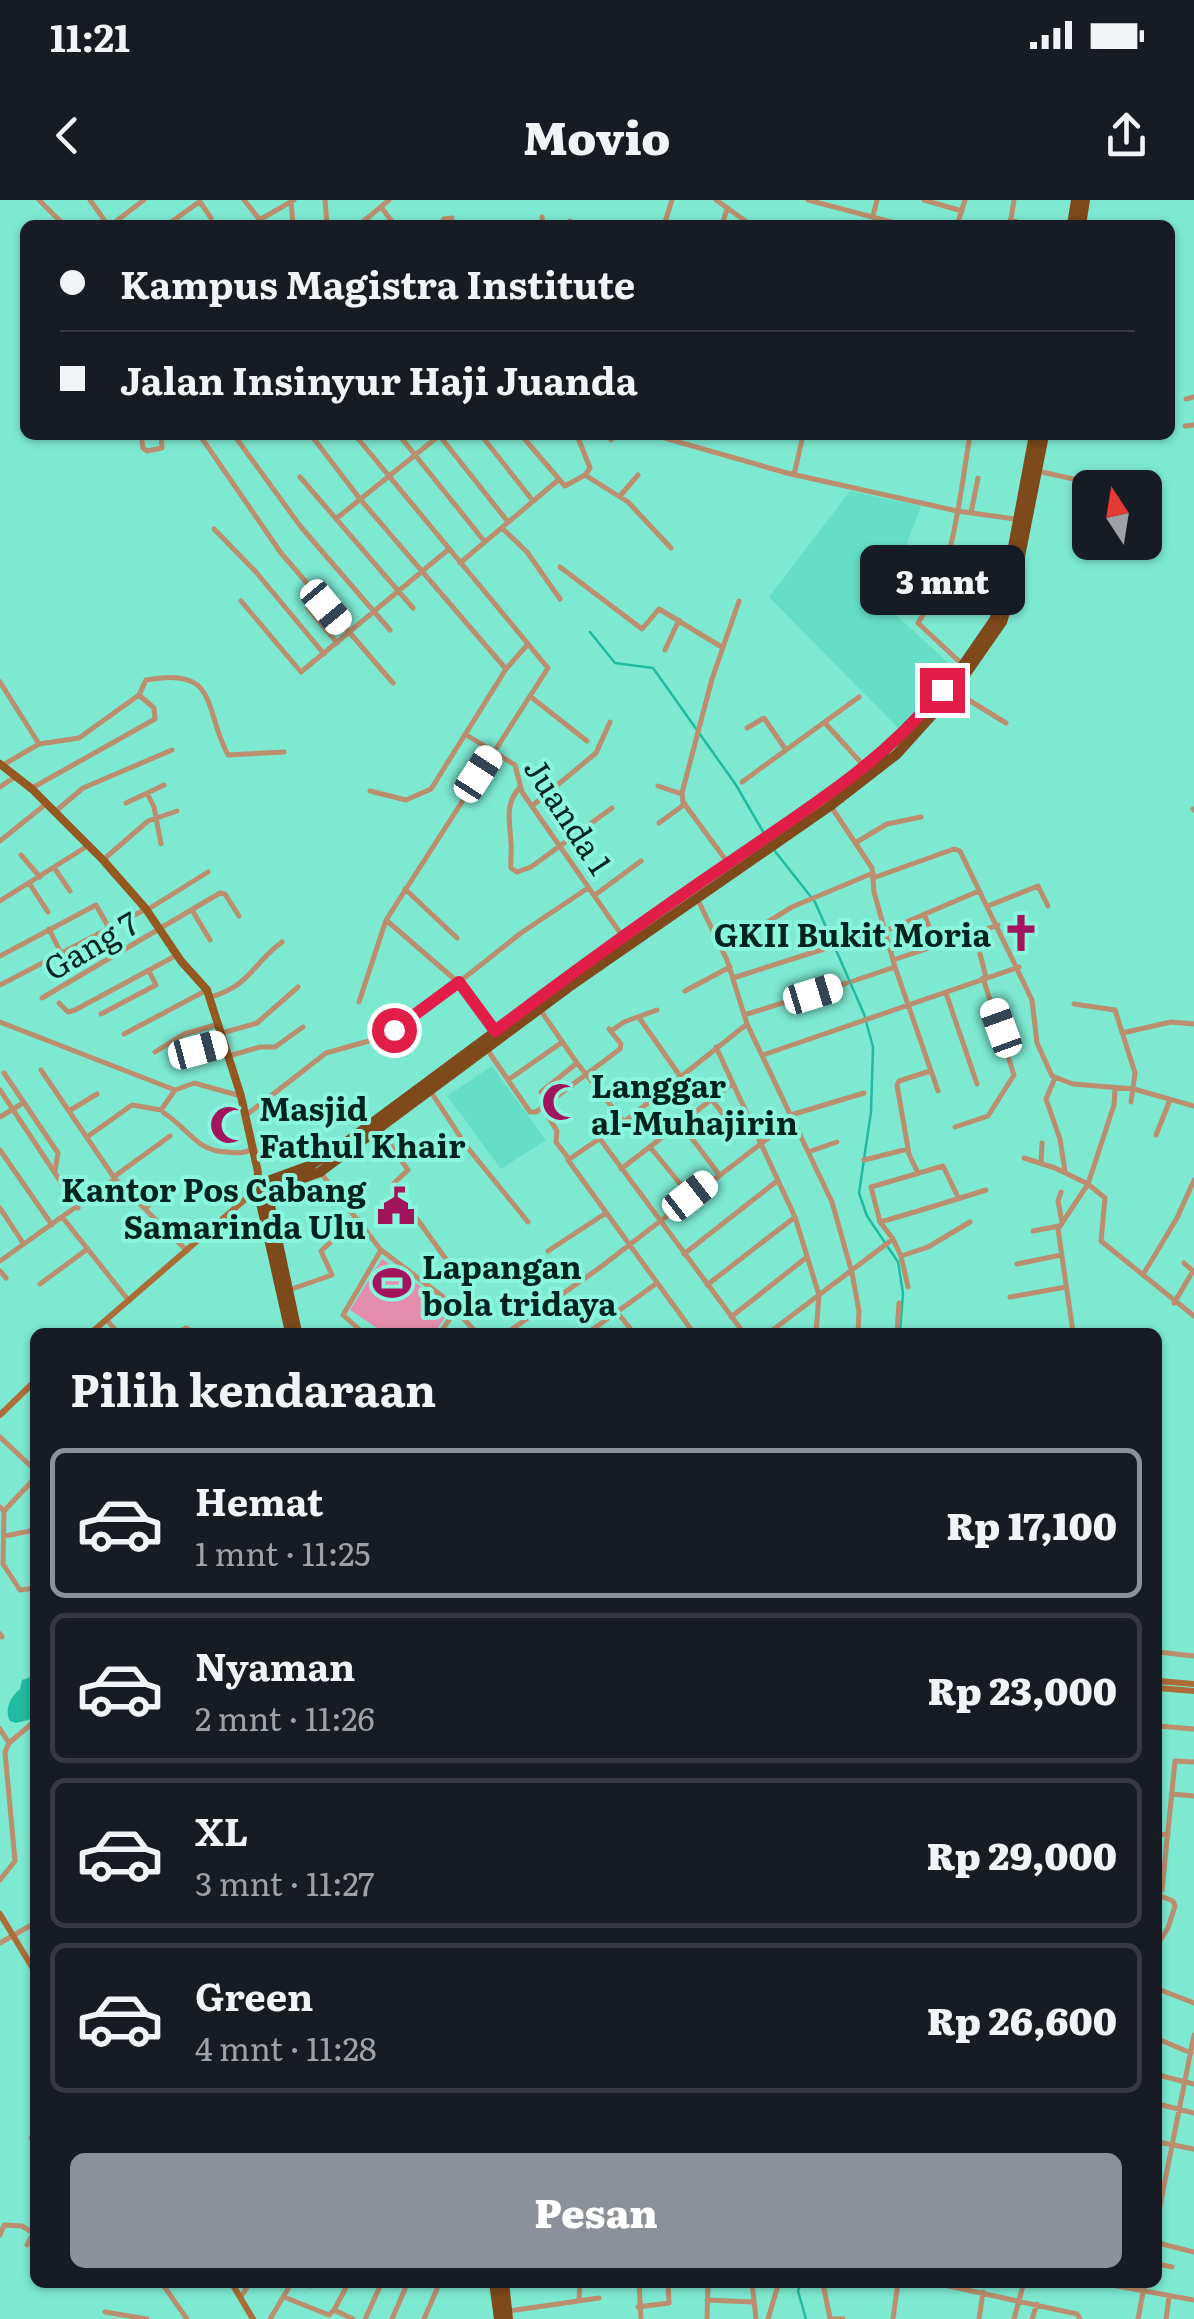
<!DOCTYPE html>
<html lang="id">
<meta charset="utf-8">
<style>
:root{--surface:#171b24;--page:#20242c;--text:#f1f3f6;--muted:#9ea1a6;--line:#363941;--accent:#8c9099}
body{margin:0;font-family:Literata,serif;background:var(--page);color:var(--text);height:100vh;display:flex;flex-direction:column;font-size:38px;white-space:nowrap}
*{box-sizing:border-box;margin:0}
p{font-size:32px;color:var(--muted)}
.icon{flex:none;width:55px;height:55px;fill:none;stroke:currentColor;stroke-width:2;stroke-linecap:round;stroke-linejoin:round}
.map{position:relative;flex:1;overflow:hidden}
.side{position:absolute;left:30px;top:1128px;width:1132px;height:960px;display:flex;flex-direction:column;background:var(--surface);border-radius:15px;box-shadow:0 2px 8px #0004}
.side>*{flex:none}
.banner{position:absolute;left:20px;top:20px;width:1155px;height:220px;border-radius:15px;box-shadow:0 2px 8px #0004;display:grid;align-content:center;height:220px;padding:0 40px;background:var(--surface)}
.needle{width:65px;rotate:348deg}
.fabs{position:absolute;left:1072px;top:270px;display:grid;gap:20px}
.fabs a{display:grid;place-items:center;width:90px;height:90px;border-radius:15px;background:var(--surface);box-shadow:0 2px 8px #0004;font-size:50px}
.end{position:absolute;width:45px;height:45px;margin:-22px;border:12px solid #e11d48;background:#fff;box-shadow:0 0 0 5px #fff}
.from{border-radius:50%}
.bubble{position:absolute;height:70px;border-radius:15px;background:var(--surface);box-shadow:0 2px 8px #0004;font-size:32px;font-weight:800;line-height:70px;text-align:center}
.car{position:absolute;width:30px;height:60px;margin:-30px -15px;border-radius:12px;box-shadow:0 0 8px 2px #0007;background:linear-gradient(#fff 24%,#345 0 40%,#fff 0 76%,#345 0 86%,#fff 0)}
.banner b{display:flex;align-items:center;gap:35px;height:95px;font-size:38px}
.banner b+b{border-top:2px solid var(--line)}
.banner i{width:25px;height:25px;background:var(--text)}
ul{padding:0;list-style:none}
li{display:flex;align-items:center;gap:30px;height:150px;margin:0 20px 15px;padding:0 20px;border:5px solid var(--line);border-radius:15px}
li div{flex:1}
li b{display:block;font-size:38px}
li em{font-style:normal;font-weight:800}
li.on{border-color:var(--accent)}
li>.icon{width:90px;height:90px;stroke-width:1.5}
h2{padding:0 40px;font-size:45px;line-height:120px}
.button{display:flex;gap:20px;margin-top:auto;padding:20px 40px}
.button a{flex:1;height:115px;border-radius:15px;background:var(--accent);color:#fff;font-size:40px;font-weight:800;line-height:115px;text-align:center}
.status{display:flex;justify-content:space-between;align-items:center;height:70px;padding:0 50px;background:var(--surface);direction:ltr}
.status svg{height:28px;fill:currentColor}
header{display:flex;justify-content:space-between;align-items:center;height:130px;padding:0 40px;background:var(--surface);font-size:45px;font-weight:800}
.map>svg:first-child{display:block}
.built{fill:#64dfc5}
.green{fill:#e58dac}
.water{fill:#21bba1}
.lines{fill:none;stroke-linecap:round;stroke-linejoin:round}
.stream{stroke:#21bba1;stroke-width:2.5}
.street{stroke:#ba8e6e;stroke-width:5}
.secondary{stroke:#ac6c37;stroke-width:6}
.primary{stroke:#965821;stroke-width:8}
.highway{stroke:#7e491b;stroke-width:10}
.route{stroke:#e11d48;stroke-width:12}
.labels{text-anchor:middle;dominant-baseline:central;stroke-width:8;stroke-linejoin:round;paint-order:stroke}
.street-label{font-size:32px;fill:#00231d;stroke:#8af6de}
.poi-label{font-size:32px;font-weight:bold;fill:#00231d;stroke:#8af6de;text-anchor:start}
</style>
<div class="status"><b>11:21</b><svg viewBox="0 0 49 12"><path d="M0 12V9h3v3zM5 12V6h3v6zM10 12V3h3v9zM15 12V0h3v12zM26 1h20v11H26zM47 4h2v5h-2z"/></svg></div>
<header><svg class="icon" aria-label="back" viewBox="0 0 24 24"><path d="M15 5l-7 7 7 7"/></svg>Movio<svg class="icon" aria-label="share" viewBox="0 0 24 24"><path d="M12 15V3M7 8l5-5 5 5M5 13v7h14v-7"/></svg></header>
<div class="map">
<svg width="1194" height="2119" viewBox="0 0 1194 2119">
<rect width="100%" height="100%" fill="#7de9d1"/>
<path class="built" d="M850,291L921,306L884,404L953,467L900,530L769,397Z
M492,866L546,940L501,969L447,896Z"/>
<path class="green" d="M382,1059L451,1108L435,1132H383L350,1110Z"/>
<path class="water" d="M35,1462V1518L16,1523L10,1521C4,1509 11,1496 20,1489L22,1480L31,1477Z"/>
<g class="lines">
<path class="stream" d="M590,432L615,463L653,468L736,585L765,635
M774,650L815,702L864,814L873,847L871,912L859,993L867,1016L898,1062L903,1093L900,1132
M801,2082L798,2091L806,2119"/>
<path class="street" d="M39,0L64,25
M90,0L108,25
M244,0L260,20L252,25
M325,0L327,25
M716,0L751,25
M808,0L903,25
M924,0L962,11
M200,2L211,18
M291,2L293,25
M381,7L394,24
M873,16L877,0
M542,17L543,25
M1010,20L1028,25
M570,21L571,25
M111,25L144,0
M167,25L199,2
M261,25V19L294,0
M359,25L389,0
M440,25L444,19L452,18
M664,25L672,0
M722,25L727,9
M957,25L965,0
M1010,25L1014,0
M1186,199L1194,197
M1185,226L1194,225
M141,235L143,248L147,251L162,248L161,235
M234,235L301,327L390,430
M311,235L360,299L506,469
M355,235L548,468L386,720L459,783L495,831
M399,235L485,342
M439,235L508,322
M481,235L533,301
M521,235L565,286L585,275L590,268L577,235
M608,235L611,240
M654,235L787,273L957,311L1015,319
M201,237L281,353L393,483
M1037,271L1083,281
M585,275L628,302L671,348
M794,275L803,235
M300,277L413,408
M620,296L638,275
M971,313L978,278
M337,318L440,235
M502,328L527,352L560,399
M214,329L256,372L324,454
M460,363L557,281
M560,367L642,429L659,409L720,446
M241,401L301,472L449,349
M308,408L337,443
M665,450L679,420
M963,465L918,423C955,368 959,299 970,235
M0,482L39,544
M954,491L1006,523
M531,497L587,541
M826,524L864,566
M747,528L764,518L786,550
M465,534L515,565L522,592L623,737
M3,565L39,544L79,538L139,495L146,480C220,466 203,509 228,555L284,552
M742,582L859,497
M658,586L682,594
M0,587L15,577
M520,587C504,605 510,621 511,643C512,652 510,660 511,668L517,672L531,667L612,608
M32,588L155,519L154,508L139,495
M370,591L406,600L431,589L506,469L528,444
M147,593L154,607L161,644
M126,603L164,585
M532,606L596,553L610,522
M832,608L872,668L874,692L895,767L938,891
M1193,609L1194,610
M56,611L83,588L172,550
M659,623L685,604
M0,641L47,603
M855,643L887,624L921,617
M21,655L40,677
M103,660L148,621L177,611
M728,663L683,602L682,593L712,479L739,401
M55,669L70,691
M873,678L954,649L960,651L1032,800L1037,843L1052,876L1073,884L1134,889L1194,906
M29,683L48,712
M405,689L457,738
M595,695L641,661
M698,700L727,760L747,824L832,1002L852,1073L859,1111L858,1132
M0,701L89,645
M988,706L1038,686L1048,706
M147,710L208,672
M192,710L210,740
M924,714L937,746
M49,729L61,753
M885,731L979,691
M843,744L884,728
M724,749L792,707L873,673
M980,754L986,777
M0,756L96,705L109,728
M893,760L998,725
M733,778L827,748
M853,781L895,767
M0,785L146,709
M685,791L730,767
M946,793L977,884
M211,797C252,784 251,765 282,742
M42,798L220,693L225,694L239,716
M359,802L386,720
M59,803L68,812L75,810L177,755
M1074,804L1115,810L1135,873L1131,902
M541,811L577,863L624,922
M101,814L156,785L149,771
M744,815L847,783
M640,819L680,876
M0,822L175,890L194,883L241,896
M611,831L624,822L657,810
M222,833L257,823L298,787
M1122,833L1171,822L1194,824
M124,834L207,790
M716,847L795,1017L819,1095L816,1132
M487,849L508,880L561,843
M155,852L184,834L219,824
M763,855L1019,767
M229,856L260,847H275L303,827
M174,860L225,843
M41,870L115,979L187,1051
M4,873L58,953L55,971
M1055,878L1046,899L1060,939L1065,972
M508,880L530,912H536L620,849L621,844L609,829
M1115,889L1114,905L1088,984L1105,998L1101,1041L1194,1116
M0,890L78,1008
M431,892L467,947L528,1022
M541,892L577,863
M712,900L739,935
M543,908L557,931L556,942L569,959
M69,911L97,894
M164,913C188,928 196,951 227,952C238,953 243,954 252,949
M791,915L864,893
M245,916L326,853L376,839L411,820L521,733L588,688
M0,917L23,903
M681,924L718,973
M955,927L988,916L1014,875L983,778
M380,930L408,970L394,983V987L479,1105
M1156,935L1170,900
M87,937L132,905L161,910L175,890
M600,939L743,1132
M650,947L690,996
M0,950L52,1025
M808,952L837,942
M1024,958L1055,968L1088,984L1058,1029L1073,1132
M864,960L908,949
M1041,963L1042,943
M621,969L733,883
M917,971L909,954L897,885L899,881L930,871
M320,972L381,1050L442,1096L476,1132
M115,976L170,936
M1061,992L1058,1001L1062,1022
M959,999L943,966L871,987L880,1022C916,1012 951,1001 986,990
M0,1008L23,1043
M146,1008L165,989
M63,1018L129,1101
M880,1022L893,1039
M1033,1031L1059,1026
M278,1040L291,1035
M548,1051L606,1013
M684,1054L777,981
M901,1056L928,1047L970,1022
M0,1061L115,979
M1017,1064L1061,1055
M0,1071L6,1078
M1144,1073L1177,1018L1194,980
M40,1084L86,1050
M707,1085L795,1017
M289,1090L332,1075L321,1051L356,1019
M1010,1097L1066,1087
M1174,1103L1193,1071L1184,1063
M617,1112L633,1132
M731,1117L807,1057
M107,1120L117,1132
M179,1132L186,1128L194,1132
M362,1132L343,1115L381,1050
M441,1132L457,1108
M508,1132L598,1069L793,919
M589,1132L657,1083
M693,1132L568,960L624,922L747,824
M770,1132L893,1039L901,1056L908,1087
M897,1132L899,1103
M0,1237L35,1270
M0,1307L4,1311L3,1364L20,1390L35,1388
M4,1311L35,1278
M5,1336L35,1330
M0,1434L2,1437
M1158,1452L1194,1456
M1158,1526L1194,1529
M0,1529L9,1543
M1172,1594L1194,1596
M1158,1634L1168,1635
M0,1680L15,1661L5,1552L9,1543L35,1521
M1162,1690L1175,1561L1194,1562
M1158,1695L1173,1701L1175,1706L1168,1728L1158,1744
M0,1743L35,1723
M1158,1789L1194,1803
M1158,1839L1191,1853
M1158,1875L1194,1884
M1158,1904L1194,1913
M31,1938L35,1940
M1158,1942L1194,1949
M1158,2016L1194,1835
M0,2035L4,2025L22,2026L35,2034
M1158,2043L1194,2052
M27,2045L35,2030
M1158,2064L1172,2067
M161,2082L187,2119
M302,2082L310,2086L313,2082
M639,2082L641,2119
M702,2082L708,2085L707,2119
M752,2082L756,2119
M930,2082L1077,2114L1080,2119
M1095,2082L1194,2100
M823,2084L830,2118
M241,2097L250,2082
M284,2097L329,2115L334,2110L353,2119
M579,2099L580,2082
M707,2100L753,2102
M638,2107L669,2103L668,2082
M334,2110L349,2082
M509,2111L599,2098
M105,2112L147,2119
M270,2119L292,2082
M365,2119L382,2082
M392,2119L408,2082
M424,2119L440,2082
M768,2119L779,2082
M830,2119H843
M893,2119L898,2082
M979,2119L983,2092
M1014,2119L1024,2082
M1032,2119L1037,2104
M1138,2119L1145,2082
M1166,2119L1169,2097"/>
<path class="secondary" d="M92,1132L249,996L255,987
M0,1215L35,1181
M1158,1481L1194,1484
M1158,1488L1194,1491
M0,1714L35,1772
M231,2082L253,2119"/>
<path class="primary" d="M0,564L32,589L103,660L146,709L181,761L207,790L241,896L258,972L257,985"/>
<path class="highway" d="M1072,25L1076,0
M1081,25L1085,0
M266,987L297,1132
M259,994L320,972L569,787L830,606L897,554L954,491L1002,422L1015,382L1044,235
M290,1132L257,985L309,966L337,949L623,737L866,568L907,530L963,465L994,420L1004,395L1034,235
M494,2082L499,2119
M504,2082L508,2119"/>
</g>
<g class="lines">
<path class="route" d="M394,830L459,782L495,831C572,773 650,716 730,662C809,607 879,566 942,490"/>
</g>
<defs>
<g id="church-bare" transform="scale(3)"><path d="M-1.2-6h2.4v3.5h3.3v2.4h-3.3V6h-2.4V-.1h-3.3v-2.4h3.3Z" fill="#a2145b" stroke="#8af6de" stroke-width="2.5" paint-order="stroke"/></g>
<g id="mosque-bare" transform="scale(3)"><path d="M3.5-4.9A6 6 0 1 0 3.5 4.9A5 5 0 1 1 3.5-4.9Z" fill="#a2145b" stroke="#8af6de" stroke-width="2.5" paint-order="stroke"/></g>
<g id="civic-bare" transform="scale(3)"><path d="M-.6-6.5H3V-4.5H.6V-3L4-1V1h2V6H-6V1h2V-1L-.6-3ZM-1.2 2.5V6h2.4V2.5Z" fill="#a2145b" stroke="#8af6de" stroke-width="2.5" paint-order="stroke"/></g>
<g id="stadium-bare" transform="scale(3)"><path d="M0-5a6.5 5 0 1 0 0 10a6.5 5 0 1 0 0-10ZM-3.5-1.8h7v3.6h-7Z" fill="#a2145b" stroke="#8af6de" stroke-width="2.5" paint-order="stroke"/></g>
</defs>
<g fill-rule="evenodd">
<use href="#church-bare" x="1021" y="733"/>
<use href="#mosque-bare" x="561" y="902"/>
<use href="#mosque-bare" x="229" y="925"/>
<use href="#civic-bare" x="396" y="1006"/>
<use href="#stadium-bare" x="392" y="1083"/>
</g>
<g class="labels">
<g class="street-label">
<text transform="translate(570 615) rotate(57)">Juanda 1</text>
<text transform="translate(90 744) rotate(-30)">Gang 7</text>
</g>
<g class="poi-label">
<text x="991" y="733" text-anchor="end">GKII Bukit Moria</text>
<text x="591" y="884">Langgar<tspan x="591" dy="37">al-Muhajirin</tspan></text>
<text x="259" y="907">Masjid<tspan x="259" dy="37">Fathul Khair</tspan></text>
<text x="366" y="988" text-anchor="end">Kantor Pos Cabang<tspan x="366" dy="37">Samarinda Ulu</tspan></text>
<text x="422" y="1065">Lapangan<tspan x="422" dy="37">bola tridaya</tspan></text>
</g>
</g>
</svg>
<div class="fabs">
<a><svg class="needle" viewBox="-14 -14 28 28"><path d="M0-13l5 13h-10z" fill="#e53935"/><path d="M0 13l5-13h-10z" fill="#9ea1a6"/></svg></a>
</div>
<i class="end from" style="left:394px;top:830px"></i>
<i class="end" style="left:942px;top:490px"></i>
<div class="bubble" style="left:860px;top:345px;width:165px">3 mnt</div>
<i class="car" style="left:326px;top:407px;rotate:140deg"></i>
<i class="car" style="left:478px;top:574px;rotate:33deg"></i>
<i class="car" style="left:813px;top:794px;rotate:73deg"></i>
<i class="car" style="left:1001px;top:828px;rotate:340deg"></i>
<i class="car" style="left:198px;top:850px;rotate:75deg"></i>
<i class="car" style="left:690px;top:996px;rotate:52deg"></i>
<div class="banner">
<b><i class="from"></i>Kampus Magistra Institute</b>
<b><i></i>Jalan Insinyur Haji Juanda</b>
</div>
<section class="side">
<h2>Pilih kendaraan</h2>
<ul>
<li class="on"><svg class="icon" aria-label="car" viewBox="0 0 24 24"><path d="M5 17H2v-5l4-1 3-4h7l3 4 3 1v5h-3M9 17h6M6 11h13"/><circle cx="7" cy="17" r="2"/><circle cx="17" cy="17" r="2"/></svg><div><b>Hemat</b><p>1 mnt · 11:25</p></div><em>Rp 17,100</em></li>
<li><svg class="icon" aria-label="car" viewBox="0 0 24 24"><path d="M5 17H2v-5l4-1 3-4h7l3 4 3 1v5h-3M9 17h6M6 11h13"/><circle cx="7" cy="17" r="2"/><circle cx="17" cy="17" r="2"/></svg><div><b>Nyaman</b><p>2 mnt · 11:26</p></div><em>Rp 23,000</em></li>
<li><svg class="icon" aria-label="car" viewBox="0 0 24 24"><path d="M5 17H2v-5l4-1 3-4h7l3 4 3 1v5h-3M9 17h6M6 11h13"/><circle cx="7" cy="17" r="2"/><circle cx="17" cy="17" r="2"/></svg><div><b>XL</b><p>3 mnt · 11:27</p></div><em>Rp 29,000</em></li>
<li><svg class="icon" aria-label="car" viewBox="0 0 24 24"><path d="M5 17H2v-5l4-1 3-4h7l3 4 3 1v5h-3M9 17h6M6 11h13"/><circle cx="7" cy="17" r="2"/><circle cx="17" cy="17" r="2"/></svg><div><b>Green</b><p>4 mnt · 11:28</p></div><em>Rp 26,600</em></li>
</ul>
<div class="button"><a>Pesan</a></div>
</section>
</div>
